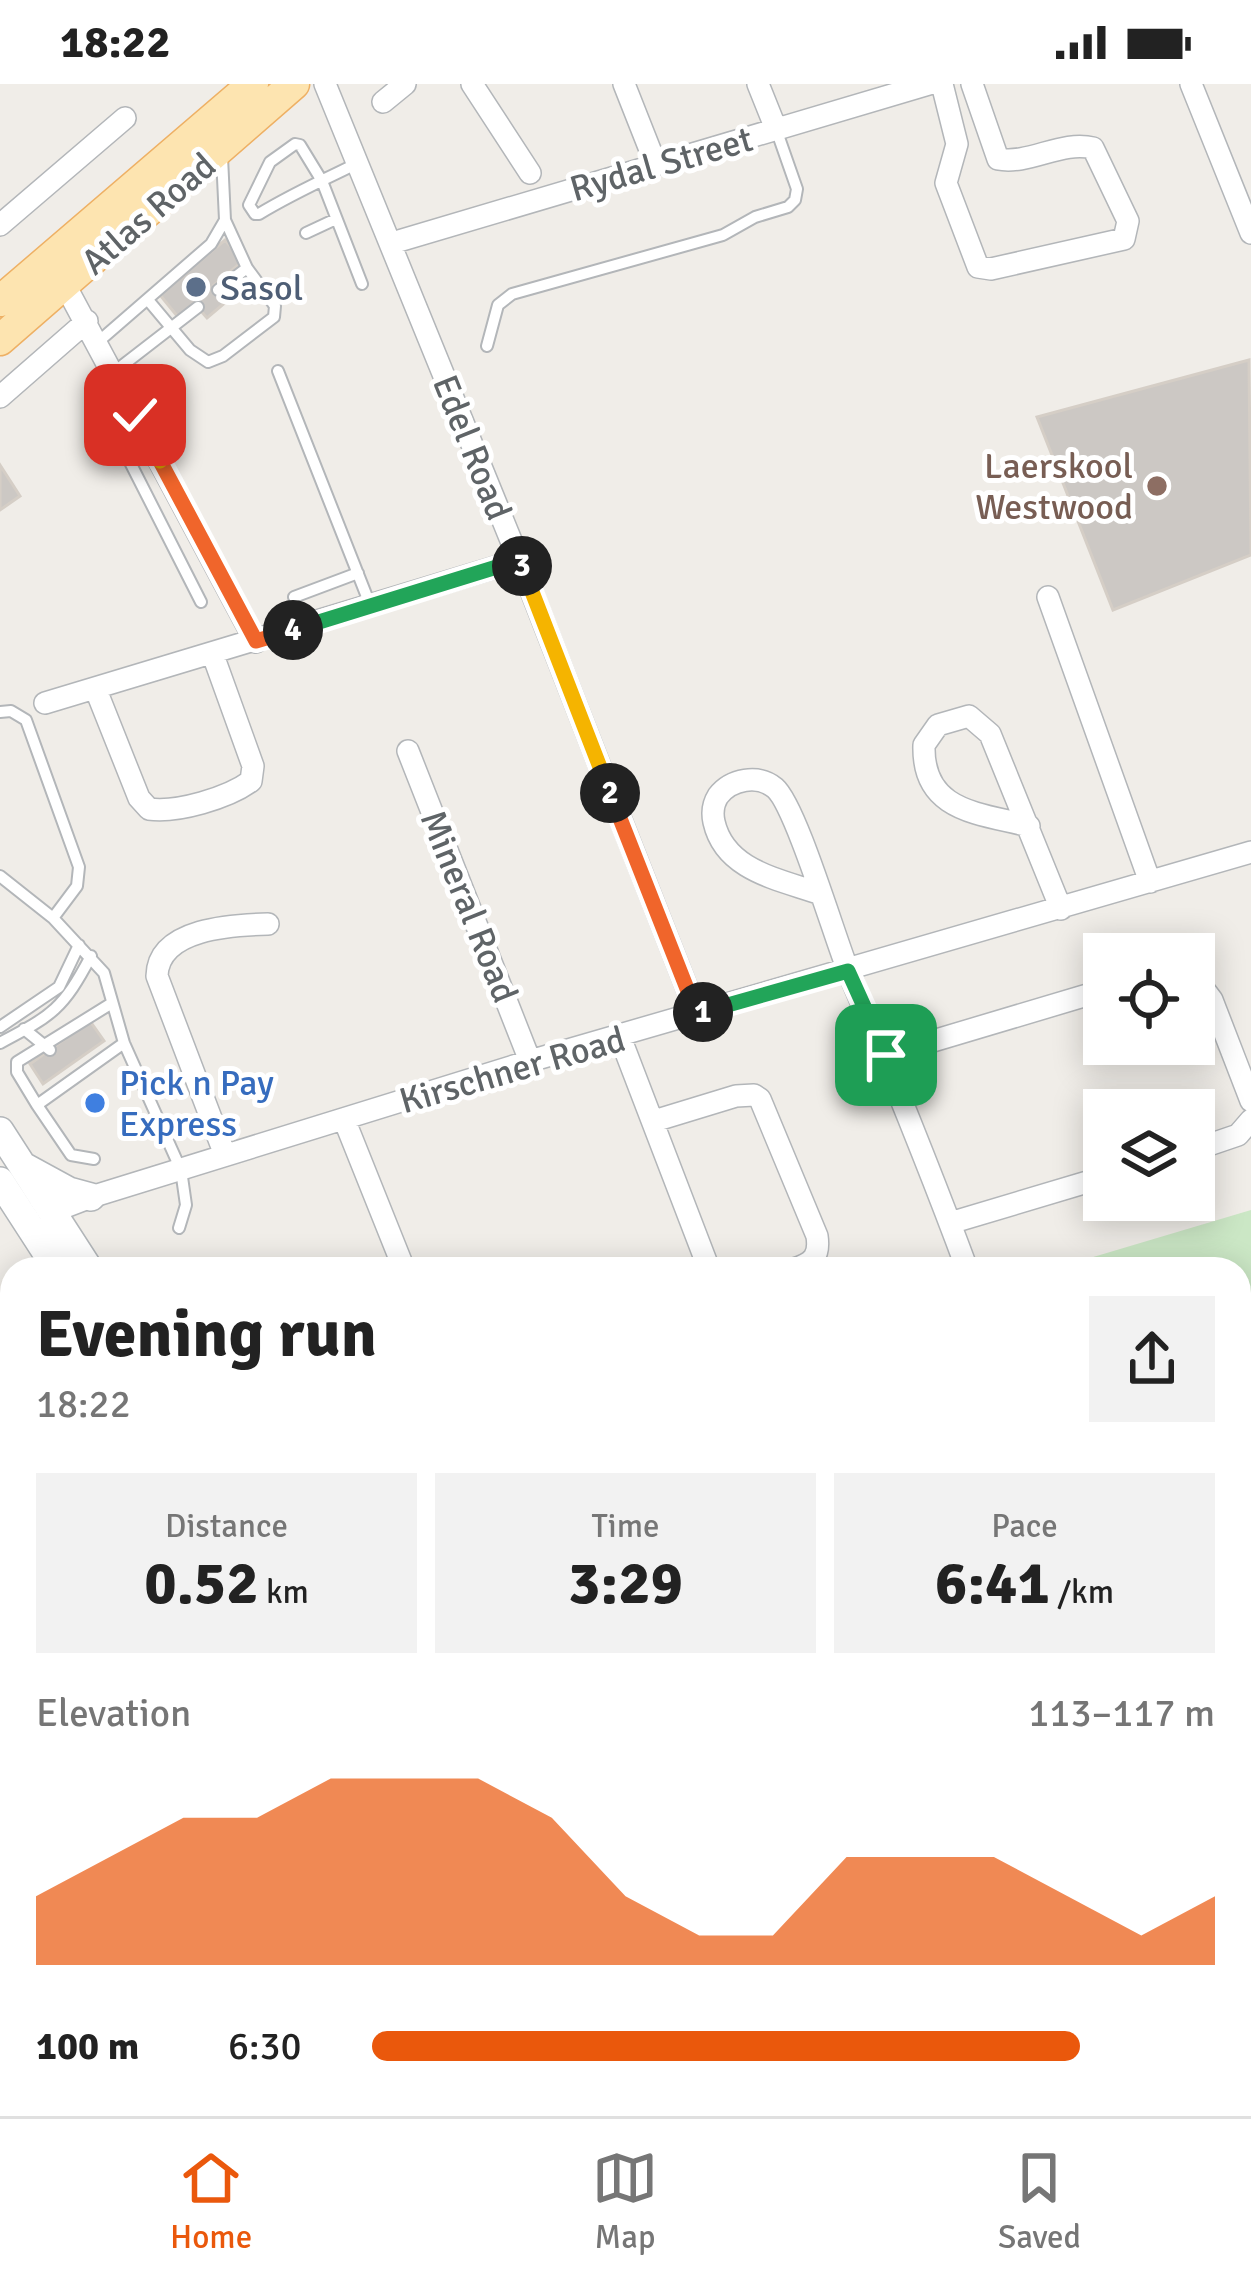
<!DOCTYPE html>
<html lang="en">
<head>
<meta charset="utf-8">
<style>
	:root { --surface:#fff; --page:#f2f2f2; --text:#222; --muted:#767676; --line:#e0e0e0; --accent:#ea580c }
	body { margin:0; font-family:Signika,sans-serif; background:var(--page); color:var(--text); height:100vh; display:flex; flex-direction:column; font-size:45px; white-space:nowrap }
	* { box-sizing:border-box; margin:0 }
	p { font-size:39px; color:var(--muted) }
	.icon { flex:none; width:66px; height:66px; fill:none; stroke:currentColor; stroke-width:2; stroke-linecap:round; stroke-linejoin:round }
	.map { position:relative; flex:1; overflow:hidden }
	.drawer { position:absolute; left:0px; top:1173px; width:1251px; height:861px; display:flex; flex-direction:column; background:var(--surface); border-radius:36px 36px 0 0; box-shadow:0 6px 30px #0003 }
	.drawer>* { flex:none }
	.buttons { position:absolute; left:1083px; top:849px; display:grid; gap:24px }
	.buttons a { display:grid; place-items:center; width:132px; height:132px; border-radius:0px; background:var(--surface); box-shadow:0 6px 30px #0003; font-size:60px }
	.pin { position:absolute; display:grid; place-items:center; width:102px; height:102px; color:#fff; margin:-51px; border-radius:24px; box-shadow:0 6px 18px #0006 }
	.km { position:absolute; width:60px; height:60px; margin:-30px; border-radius:50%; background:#222; color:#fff; font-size:33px; line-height:60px; text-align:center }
	.round { display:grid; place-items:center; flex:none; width:126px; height:126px; border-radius:0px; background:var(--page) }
	.headline { display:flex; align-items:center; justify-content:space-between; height:204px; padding:0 36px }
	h1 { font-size:66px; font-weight:700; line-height:90px }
	.figures { display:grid; grid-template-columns:repeat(3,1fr); gap:18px; height:204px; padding:12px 36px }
	.figures div { display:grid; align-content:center; border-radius:0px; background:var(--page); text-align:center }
	.figures b { font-size:60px; font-weight:700 }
	.figures small { font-size:33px; font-weight:400 }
	.figures p { font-size:33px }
	.chart { height:336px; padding:24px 36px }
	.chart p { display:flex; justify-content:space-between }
	.chart svg { width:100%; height:216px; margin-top:12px; fill:var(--accent); opacity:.7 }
	ul { padding:0 36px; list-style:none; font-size:39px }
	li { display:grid; grid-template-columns:192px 144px 1fr; align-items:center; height:90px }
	li i { height:30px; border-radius:15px; background:var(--accent) }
	.status { display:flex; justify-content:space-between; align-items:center; height:84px; padding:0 60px; background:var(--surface); direction:ltr }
	.status svg { height:33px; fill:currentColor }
	.tabs { display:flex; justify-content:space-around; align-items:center; height:168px; border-top:3px solid var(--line); background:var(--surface); font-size:33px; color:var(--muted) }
	.tabs a { display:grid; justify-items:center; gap:6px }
	.tabs .active { color:var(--accent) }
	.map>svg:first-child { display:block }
	.green { fill:#cbe7c5 }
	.building { fill:#ccc8c4; stroke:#d5cec6; stroke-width:3 }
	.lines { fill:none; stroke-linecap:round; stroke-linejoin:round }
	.lane-casing { stroke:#b3b6b9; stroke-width:14 }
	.street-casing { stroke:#b3b6b9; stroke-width:24 }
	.secondary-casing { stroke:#b2b6b9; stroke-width:30 }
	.primary-casing { stroke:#eeb064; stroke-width:33 }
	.lane { stroke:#fff; stroke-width:10 }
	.street { stroke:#fff; stroke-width:21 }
	.secondary { stroke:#fff; stroke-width:27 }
	.primary { stroke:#fde4b0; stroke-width:30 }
	.split-1-casing { stroke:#fff; stroke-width:24 }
	.split-2-casing { stroke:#fff; stroke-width:24 }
	.split-3-casing { stroke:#fff; stroke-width:24 }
	.split-4-casing { stroke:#fff; stroke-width:24 }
	.split-5-casing { stroke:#fff; stroke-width:24 }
	.split-6-casing { stroke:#fff; stroke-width:24 }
	.split-1 { stroke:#22a559; stroke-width:15 }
	.split-2 { stroke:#f0652b; stroke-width:15 }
	.split-3 { stroke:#f5b400; stroke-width:15 }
	.split-4 { stroke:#22a559; stroke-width:15 }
	.split-5 { stroke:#f0652b; stroke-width:15 }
	.split-6 { stroke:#f5b400; stroke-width:15 }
	.service-dot { fill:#5c6f8a; stroke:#fff; stroke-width:4.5 }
	.education-dot { fill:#8d6e63; stroke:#fff; stroke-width:4.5 }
	.shop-dot { fill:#3f7fe0; stroke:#fff; stroke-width:4.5 }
	.labels { text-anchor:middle; stroke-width:10; stroke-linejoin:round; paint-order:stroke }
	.street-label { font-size:36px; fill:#5f6467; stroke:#fff }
	.service-label { font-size:36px; fill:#4e5e75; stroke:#fff; text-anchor:start }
	.education-label { font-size:36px; fill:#785e54; stroke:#fff; text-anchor:end }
	.shop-label { font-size:36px; fill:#366cbe; stroke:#fff; text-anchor:start }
</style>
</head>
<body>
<div class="status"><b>18:22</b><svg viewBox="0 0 49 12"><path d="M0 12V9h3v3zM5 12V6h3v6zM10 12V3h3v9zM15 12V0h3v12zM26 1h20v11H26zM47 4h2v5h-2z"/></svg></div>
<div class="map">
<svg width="1251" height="2032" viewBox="0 0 1251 2032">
	<rect width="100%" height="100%" fill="#f0ede8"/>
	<!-- green -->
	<path class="green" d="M1251 1126V1314L1239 1317V1185H1053Z"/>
	<!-- building -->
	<path class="building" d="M225 156 243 177 214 201 227 217 207 234 194 219 178 233 160 211Z
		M1249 276 1251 471 1113 526 1037 333Z
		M0 381 20 412 0 426Z
		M90 937 104 957 43 1000 30 980Z
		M1251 1419V1450L1239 1453V1422Z"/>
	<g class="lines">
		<!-- lane casing -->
		<g class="lane-casing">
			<path id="lane" d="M356 80C323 96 290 111 259 130H255L249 121 270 78 295 60 300 61 322 97 362 200
				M306 149 336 135
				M218 206 247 184
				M148 216 190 266 208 278 223 272 274 233 275 222 247 184 225 136 222 73
				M98 258 211 160 225 136
				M487 262 498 221 512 210 723 151 755 133 788 123 795 116 797 105 776 45
				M278 287 371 523
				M114 288 198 223
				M99 317 201 518
				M294 513 358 489
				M0 628 11 627 26 636 79 783 77 802 53 834
				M0 792 53 834 104 889 124 959 181 1086 186 1121 179 1144
				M0 943 59 903 79 861
				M24 945 50 966
				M0 959C53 931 63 925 91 872
				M37 1021 17 988V978L112 919
				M94 1075 71 1071 37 1021 124 959
				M0 1337 12 1329
				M0 1469 12 1460"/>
		</g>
		<!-- street casing -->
		<g class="street-casing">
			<path id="street" d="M325 0 519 476 697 930
				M472 0 530 89
				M624 0 656 81
				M758 0 776 45
				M942 0 957 60 946 99 978 183 991 185 1124 155 1128 137 1093 64C1062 56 1029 81 998 75L972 0
				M1191 0 1251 149
				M383 18 405 0
				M0 141 125 34
				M392 159 929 0
				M65 201 256 558
				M0 313 87 237
				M1048 513 1150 798
				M96 606 139 714 149 725C177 729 228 714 251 697L253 682 213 571
				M45 619 519 476
				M408 667 530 977
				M1029 742C979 729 922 728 924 661L938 641 969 632 990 650 1061 825
				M821 810C779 795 725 787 714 738 712 729 713 720 718 712 731 695 758 690 775 704 796 722 835 855 849 889 890 987 930 1085 967 1185
				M1194 892 1212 916 1251 1017
				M620 953 709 1185
				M886 971 1104 906
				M344 1035 404 1185
				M654 1037 736 1012 754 1011 760 1015 817 1152C820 1172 813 1179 794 1185
				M1194 1066 1238 1051 1251 1036
				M225 1071 157 892C158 844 233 841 268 840
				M52 1128 91 1113 530 977 1251 768
				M950 1139 1104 1093
				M1239 1511 1251 1507
				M713 2022 719 2032
				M1194 2022 1201 2032"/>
		</g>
		<!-- secondary casing -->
		<g class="secondary-casing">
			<path id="secondary" d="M0 1047 89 1185
				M25 1083 69 1107 91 1113
				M0 1097 57 1185
				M615 2022 621 2032
				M637 2022 644 2032"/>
		</g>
		<!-- primary casing -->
		<g class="primary-casing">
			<path id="primary" d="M0 217 253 0
				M0 256 294 0"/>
		</g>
		<!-- lane -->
		<use href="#lane" class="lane"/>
		<!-- street -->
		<use href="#street" class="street"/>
		<!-- secondary -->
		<use href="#secondary" class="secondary"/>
		<!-- primary -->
		<use href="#primary" class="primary"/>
	</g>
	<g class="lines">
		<!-- split-1 casing -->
		<g class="split-1-casing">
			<path id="split-1" d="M703 928 848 887 886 971"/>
		</g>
		<!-- split-2 casing -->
		<g class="split-2-casing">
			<path id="split-2" d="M610 709 697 930 703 928"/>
		</g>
		<!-- split-3 casing -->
		<g class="split-3-casing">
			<path id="split-3" d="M522 482 610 709"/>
		</g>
		<!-- split-4 casing -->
		<g class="split-4-casing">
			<path id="split-4" d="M293 546 519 476 522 482"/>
		</g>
		<!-- split-5 casing -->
		<g class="split-5-casing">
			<path id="split-5" d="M160 377 256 557 293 546"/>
		</g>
		<!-- split-6 casing -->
		<g class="split-6-casing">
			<path id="split-6" d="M135 331 160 377"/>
		</g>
		<!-- split-1 -->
		<use href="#split-1" class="split-1"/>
		<!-- split-2 -->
		<use href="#split-2" class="split-2"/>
		<!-- split-3 -->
		<use href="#split-3" class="split-3"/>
		<!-- split-4 -->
		<use href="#split-4" class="split-4"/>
		<!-- split-5 -->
		<use href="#split-5" class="split-5"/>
		<!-- split-6 -->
		<use href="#split-6" class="split-6"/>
	</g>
	<!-- markers -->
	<circle class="service-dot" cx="196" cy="203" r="12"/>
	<circle class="education-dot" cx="1157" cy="402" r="12"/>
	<circle class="shop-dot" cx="95" cy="1019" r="12"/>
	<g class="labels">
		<!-- street labels -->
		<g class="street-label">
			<text transform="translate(661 79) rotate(-16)" y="13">Rydal Street</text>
			<text transform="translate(148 129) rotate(-41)" y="13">Atlas Road</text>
			<text transform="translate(473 363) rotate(68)" y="13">Edel Road</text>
			<text transform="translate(470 822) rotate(68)" y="13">Mineral Road</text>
			<text transform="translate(512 985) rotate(-16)" y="13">Kirschner Road</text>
		</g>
		<!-- service labels -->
		<g class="service-label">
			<text x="220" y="216">Sasol</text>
		</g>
		<!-- education labels -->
		<g class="education-label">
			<text x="1133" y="394">Laerskool<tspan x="1133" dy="41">Westwood</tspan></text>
		</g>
		<!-- shop labels -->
		<g class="shop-label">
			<text x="119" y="1011">Pick n Pay<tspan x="119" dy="41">Express</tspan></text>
		</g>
	</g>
</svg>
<div class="buttons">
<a><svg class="icon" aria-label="locate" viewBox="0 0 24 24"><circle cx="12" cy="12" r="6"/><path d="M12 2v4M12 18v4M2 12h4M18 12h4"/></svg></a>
<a><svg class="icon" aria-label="layers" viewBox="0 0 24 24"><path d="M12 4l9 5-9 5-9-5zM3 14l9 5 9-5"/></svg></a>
</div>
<div class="pin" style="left:886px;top:971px;background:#1e9e55"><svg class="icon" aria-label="arrive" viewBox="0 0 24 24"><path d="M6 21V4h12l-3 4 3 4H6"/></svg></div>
<div class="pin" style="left:135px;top:331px;background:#d93025"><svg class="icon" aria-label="check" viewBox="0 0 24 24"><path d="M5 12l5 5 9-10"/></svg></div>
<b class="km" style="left:703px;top:928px">1</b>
<b class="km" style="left:610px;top:709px">2</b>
<b class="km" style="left:522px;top:482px">3</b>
<b class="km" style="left:293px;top:546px">4</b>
<section class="drawer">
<div class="headline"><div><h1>Evening run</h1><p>18:22</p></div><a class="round"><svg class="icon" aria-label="share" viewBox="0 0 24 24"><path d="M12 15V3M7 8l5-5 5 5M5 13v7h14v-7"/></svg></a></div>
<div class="figures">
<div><p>Distance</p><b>0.52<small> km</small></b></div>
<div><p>Time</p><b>3:29</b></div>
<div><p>Pace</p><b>6:41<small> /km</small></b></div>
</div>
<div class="chart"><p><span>Elevation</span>113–117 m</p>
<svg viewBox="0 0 160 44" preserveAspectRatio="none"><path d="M0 44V30L10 22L20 14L30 14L40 6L50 6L60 6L70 14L80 30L90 38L100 38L110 22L120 22L130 22L140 30L150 38L160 30V44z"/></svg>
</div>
<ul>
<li><b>100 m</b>6:30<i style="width:84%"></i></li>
</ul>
</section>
</div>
<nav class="tabs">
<a class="active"><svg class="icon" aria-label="home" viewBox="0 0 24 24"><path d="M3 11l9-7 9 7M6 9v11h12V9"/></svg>Home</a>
<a><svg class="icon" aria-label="map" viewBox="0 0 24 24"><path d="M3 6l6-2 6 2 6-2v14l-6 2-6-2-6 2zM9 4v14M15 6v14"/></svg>Map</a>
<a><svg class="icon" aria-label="saved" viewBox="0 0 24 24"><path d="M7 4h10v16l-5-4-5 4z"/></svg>Saved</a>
</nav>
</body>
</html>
